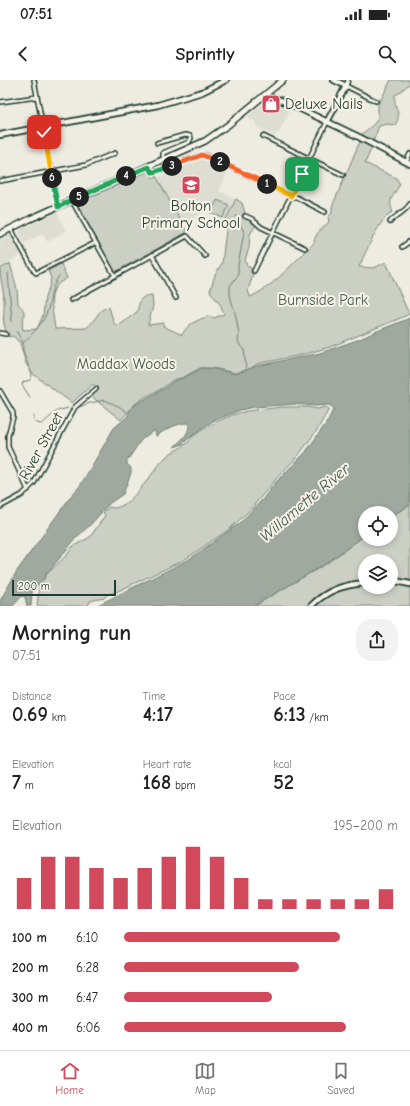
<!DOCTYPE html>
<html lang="en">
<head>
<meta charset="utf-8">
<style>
	:root { --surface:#fff; --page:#f2f2f2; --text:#222; --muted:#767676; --line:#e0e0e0; --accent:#d1495b }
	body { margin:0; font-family:"Comic Neue",sans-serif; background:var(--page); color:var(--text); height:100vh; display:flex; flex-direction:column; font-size:15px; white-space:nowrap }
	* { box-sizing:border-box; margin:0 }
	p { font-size:13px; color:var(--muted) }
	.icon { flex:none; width:22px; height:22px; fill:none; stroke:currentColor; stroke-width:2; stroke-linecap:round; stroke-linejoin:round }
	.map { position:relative; height:526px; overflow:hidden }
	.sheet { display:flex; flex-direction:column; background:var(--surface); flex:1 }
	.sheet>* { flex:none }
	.controls { position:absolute; left:358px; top:426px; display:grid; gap:8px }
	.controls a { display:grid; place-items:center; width:40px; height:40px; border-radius:50%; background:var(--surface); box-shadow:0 2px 6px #0003; font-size:20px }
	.scale { position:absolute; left:12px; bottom:10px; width:104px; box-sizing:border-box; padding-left:4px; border:2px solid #1f3d34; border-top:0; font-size:11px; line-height:14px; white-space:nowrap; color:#1f3d34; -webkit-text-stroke:3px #f7f3e8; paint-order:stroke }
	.pin { position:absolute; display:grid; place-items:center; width:34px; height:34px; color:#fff; margin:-17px; border-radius:8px; box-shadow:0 2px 6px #0006 }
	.km { position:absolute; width:20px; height:20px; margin:-10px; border-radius:50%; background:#222; color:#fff; font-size:11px; line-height:20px; text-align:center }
	.round { display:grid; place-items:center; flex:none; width:42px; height:42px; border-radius:16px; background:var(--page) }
	.head { display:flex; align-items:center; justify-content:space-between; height:68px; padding:0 12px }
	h1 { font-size:22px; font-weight:800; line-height:30px }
	.metrics { display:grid; grid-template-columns:repeat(3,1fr); gap:6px; height:68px; padding:4px 12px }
	.metrics div { display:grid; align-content:center }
	.metrics b { font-size:20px; font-weight:800 }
	.metrics small { font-size:11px; font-weight:400 }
	.metrics p { font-size:11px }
	.chart { height:112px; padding:8px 12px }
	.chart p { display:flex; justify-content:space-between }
	.chart svg { width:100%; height:72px; margin-top:4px; stroke:var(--accent); stroke-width:6 }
	ul { padding:0 12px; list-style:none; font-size:13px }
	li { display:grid; grid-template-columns:64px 48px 1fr; align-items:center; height:30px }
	li i { height:10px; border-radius:5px; background:var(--accent) }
	.status { display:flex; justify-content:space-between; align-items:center; height:28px; padding:0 20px; background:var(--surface); direction:ltr }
	.status svg { height:11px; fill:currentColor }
	header { display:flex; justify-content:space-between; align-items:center; height:52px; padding:0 12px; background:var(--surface); font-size:18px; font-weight:800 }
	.tab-bar { display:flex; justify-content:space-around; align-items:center; height:56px; border-top:1px solid var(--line); background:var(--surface); font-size:11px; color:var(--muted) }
	.tab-bar a { display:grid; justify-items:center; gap:2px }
	.tab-bar .selected { color:var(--accent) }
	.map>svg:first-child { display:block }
	.built { fill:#ddddd2 }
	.green { fill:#cccfc4; stroke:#76867c; fill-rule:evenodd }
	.water { fill:#9fa99f; stroke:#6c7e74 }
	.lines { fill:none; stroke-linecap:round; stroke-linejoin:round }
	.stream { stroke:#6c7e74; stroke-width:1 }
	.street-casing { stroke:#1f3d34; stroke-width:6 }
	.secondary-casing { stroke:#1f3d34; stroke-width:8 }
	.primary-casing { stroke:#1f3d34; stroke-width:8 }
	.street { stroke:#f7f3e8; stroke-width:3 }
	.secondary { stroke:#f7f3e8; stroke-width:4.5 }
	.primary { stroke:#f7f3e8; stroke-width:5 }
	.split-1-casing { stroke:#fff; stroke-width:8 }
	.split-2-casing { stroke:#fff; stroke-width:8 }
	.split-3-casing { stroke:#fff; stroke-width:8 }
	.split-4-casing { stroke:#fff; stroke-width:8 }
	.split-5-casing { stroke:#fff; stroke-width:8 }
	.split-6-casing { stroke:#fff; stroke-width:8 }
	.split-7-casing { stroke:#fff; stroke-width:8 }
	.split-1 { stroke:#f5b400; stroke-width:5 }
	.split-2 { stroke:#f0652b; stroke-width:5 }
	.split-3 { stroke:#f0652b; stroke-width:5 }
	.split-4 { stroke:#22a559; stroke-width:5 }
	.split-5 { stroke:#22a559; stroke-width:5 }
	.split-6 { stroke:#22a559; stroke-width:5 }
	.split-7 { stroke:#f5b400; stroke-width:5 }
	.labels { text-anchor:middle; stroke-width:4; stroke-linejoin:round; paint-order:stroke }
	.poi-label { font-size:15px; fill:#1f3d34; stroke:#f7f3e8; text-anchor:start }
	.park-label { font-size:15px; fill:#425a51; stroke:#f7f3e8 }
	.street-label { font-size:15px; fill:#1f3d34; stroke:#f7f3e8 }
	.water-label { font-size:16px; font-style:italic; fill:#3f584f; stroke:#f7f3e8 }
</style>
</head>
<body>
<div class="status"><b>07:51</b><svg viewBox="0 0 49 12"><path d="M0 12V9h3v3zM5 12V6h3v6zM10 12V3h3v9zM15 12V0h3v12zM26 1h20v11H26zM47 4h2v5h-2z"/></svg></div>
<header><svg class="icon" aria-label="back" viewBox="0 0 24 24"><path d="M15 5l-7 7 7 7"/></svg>Sprintly<svg class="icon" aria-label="search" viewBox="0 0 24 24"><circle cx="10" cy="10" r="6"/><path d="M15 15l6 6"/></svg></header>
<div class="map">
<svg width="410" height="526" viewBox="0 0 410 526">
	<rect width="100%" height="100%" fill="#eeece1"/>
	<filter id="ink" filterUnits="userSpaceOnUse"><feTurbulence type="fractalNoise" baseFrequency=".025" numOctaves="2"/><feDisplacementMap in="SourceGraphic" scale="8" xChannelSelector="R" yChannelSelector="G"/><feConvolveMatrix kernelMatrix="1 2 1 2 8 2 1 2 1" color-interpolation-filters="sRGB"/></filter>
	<g filter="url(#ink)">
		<!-- built -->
		<path class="built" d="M269 19 290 29 279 52 275 56 257 47 254 40H250L248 37 250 34Z
			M201 78H205L229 89 219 111 236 119 225 141 205 131 183 144 157 98Z
			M56 130 66 151 48 162 42 154 24 164 19 153 20 149 46 138Z
			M9 155 12 157 22 174 0 187V160Z"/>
		<!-- green -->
		<path class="green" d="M391 0H410V3L399 13 395 15C393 28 403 33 395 45L387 44 379 46 373 62 361 55 375 43 378 37V25Z
			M360 61 372 67 365 83 396 98 400 104C394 116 387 119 393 132 381 135 365 174 359 187L374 188 386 182 409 234 403 237 330 267 301 275 257 284 250 289 235 293 213 288H200L184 297 173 300 161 309 145 317 135 324 121 340 91 316 98 309 93 304 72 323 33 294 26 284 20 263 13 256 9 257C0 240 5 238 4 221 4 210 0 200 0 189L10 183 17 209 18 224C30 233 20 239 23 250L37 249 43 235 45 217 50 205 51 198 48 191 61 184 67 198C64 201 59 202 57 205 47 216 54 236 55 249L86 248C89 246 92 243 94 240 98 234 101 228 109 227L114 243 116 245 121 244 137 232 140 220 145 216 152 215 153 226 148 245 164 243 163 246 182 255C188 243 196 241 209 236L214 238 224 234 221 226 210 211 215 195 222 183 226 150 225 141 236 119 242 123 245 133 244 137 256 145 250 154 249 168 245 180 247 186 251 188V193L253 195 248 210 250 217C271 208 287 189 303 174L305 170 308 169 314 163C314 154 323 148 329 142L328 137 332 133V127Z
			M149 91 153 98 156 96 187 152 115 192 77 123Z
			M217 120 229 125 223 138 211 133Z
			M281 327H308L318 329 325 327 329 329 317 350 298 376 276 399 249 431 231 448 184 480 116 512 108 514 104 518 94 520 90 521 88 526H37L39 509 46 495 68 474 72 467 90 457 104 437 105 435 103 433 109 427C128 435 153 389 166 377 172 371 180 369 186 364 189 362 190 359 192 357 208 346 228 334 248 331 259 329 270 329 281 327Z
			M410 425V526H254L327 483 365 455V459H391V436ZM365 481H391V507H365Z"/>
		<!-- water -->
		<path class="water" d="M410 238V425L391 436V433H365V455L327 483 254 526H96L188 480 240 443 262 420 277 401 305 373 327 342 334 328 329 325 316 326 296 324 254 327 240 330 213 341 189 358 183 364 174 367C180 361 192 352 188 343 177 343 165 350 156 356L155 351H153L141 360 127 381V384L131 388V393L123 414 110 423 91 444 76 458 32 512 31 526H27L25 517 22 516 13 526H0L1 519 17 491 71 416 80 406 114 348 127 337 130 331 136 324 165 308 172 302 185 297 202 288 214 289 235 294 257 286 320 273 360 259 375 252Z"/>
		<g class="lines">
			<!-- stream -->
			<path class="stream" d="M236 136 244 152 238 186V195L230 206V215L236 237 239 254 238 261 241 267 244 269 246 290
				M8 193 12 242
				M17 252 23 263V271L32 295 30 300 23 302 22 305 30 317
				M23 263C33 253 44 243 48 229 52 216 50 209 59 196
				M79 327 90 323 105 320 120 327 128 333
				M34 336V340L37 343 42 344 57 331 68 328"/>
			<!-- street casing -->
			<g class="street-casing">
				<path id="street" d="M34 0 58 127
					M348 0 346 6 376 21
					M0 22 37 17
					M263 56 343 95
					M157 63 185 55 190 56 191 58 189 62 163 73V76L164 79
					M406 82 410 74
					M148 87 152 92H155L198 76 205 75 291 116 296 117 325 132
					M0 101 86 85 115 73
					M72 121 115 196
					M245 136 252 139 261 147 305 168
					M390 142C396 135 405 132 410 124
					M11 149 34 191 36 193 95 163
					M402 167 410 161
					M152 175 176 218
					M254 191 327 42
					M71 220 187 156 205 176
					M0 253 6 254
					M0 311 13 333V337L8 355V367L28 410
					M0 427 22 415 34 403 75 327 96 309"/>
			</g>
			<!-- secondary casing -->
			<g class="secondary-casing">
				<path id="secondary" d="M264 16C273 18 279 19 288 23L359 57 410 84
					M327 42 346 6 334 0
					M0 55 158 25 202 12 226 0
					M391 500 410 504
					M311 526C327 510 343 505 365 503"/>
			</g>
			<!-- primary casing -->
			<g class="primary-casing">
				<path id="primary" d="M0 154 30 139 205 61 228 45 283 0"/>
			</g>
			<!-- street -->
			<use href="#street" class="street"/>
			<!-- secondary -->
			<use href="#secondary" class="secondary"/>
			<!-- primary -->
			<use href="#primary" class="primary"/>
		</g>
	</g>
	<g class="lines" filter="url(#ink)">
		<!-- split-1 casing -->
		<g class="split-1-casing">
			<path id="split-1" d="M267 104 291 116 302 94"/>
		</g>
		<!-- split-2 casing -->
		<g class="split-2-casing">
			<path id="split-2" d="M220 82 267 104"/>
		</g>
		<!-- split-3 casing -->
		<g class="split-3-casing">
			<path id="split-3" d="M172 86 202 75 220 82"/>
		</g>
		<!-- split-4 casing -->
		<g class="split-4-casing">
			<path id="split-4" d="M126 96 148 87 152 92H154L172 86"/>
		</g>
		<!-- split-5 casing -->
		<g class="split-5-casing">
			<path id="split-5" d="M79 117 126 96"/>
		</g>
		<!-- split-6 casing -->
		<g class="split-6-casing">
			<path id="split-6" d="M52 98 58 127 79 117"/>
		</g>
		<!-- split-7 casing -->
		<g class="split-7-casing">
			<path id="split-7" d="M44 52 52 98"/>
		</g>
		<!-- split-1 -->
		<use href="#split-1" class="split-1"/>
		<!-- split-2 -->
		<use href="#split-2" class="split-2"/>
		<!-- split-3 -->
		<use href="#split-3" class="split-3"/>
		<!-- split-4 -->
		<use href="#split-4" class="split-4"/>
		<!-- split-5 -->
		<use href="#split-5" class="split-5"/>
		<!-- split-6 -->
		<use href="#split-6" class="split-6"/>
		<!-- split-7 -->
		<use href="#split-7" class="split-7"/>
	</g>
	<!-- icons -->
	<defs>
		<g id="shop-square" transform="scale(1)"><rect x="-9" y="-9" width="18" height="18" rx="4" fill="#d1495b" stroke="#f7f3e8"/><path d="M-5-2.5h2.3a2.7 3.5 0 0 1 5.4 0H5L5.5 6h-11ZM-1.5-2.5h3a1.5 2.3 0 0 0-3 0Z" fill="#fff"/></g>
		<g id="school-square" transform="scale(1)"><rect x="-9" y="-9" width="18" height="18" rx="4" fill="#d1495b" stroke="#f7f3e8"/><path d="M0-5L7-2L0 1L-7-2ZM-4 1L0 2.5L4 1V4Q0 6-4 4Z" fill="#fff"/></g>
	</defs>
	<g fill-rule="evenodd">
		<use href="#shop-square" x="271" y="24"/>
		<use href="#school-square" x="191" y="105"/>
	</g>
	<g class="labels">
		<!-- poi labels -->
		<g class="poi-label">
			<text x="285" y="29">Deluxe Nails</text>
			<text x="191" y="131" text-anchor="middle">Bolton<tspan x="191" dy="17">Primary School</tspan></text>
		</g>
		<!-- park labels -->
		<g class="park-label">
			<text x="323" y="225">Burnside Park</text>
			<text x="126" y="289">Maddax Woods</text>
		</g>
		<!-- street labels -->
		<g class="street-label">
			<text transform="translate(41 366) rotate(-61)" y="5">River Street</text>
		</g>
		<!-- water labels -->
		<g class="water-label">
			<text transform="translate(304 422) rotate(-40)" y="6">Willamette River</text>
		</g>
	</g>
</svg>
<div class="controls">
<a><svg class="icon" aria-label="locate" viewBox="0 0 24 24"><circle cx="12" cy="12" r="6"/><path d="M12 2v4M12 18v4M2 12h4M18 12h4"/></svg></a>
<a><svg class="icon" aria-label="layers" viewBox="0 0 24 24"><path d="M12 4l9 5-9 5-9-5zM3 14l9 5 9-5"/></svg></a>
</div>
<div class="scale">200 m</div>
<div class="pin" style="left:302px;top:94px;background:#1e9e55"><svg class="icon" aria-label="arrive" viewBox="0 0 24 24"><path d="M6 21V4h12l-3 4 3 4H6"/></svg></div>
<div class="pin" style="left:44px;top:52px;background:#d93025"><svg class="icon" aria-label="check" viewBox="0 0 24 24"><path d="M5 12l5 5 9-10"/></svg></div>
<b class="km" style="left:267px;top:104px">1</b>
<b class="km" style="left:220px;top:82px">2</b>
<b class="km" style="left:172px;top:86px">3</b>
<b class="km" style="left:126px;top:96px">4</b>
<b class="km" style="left:79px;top:117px">5</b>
<b class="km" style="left:52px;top:98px">6</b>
</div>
<section class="sheet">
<div class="head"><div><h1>Morning run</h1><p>07:51</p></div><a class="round"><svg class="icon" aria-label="share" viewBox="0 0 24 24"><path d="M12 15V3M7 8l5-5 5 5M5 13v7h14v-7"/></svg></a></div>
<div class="metrics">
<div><p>Distance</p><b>0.69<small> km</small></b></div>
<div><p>Time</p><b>4:17</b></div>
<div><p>Pace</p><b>6:13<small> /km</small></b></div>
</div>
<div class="metrics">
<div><p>Elevation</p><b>7<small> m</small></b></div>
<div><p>Heart rate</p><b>168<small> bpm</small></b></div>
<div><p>kcal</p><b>52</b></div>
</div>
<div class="chart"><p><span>Elevation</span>195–200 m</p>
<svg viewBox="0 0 160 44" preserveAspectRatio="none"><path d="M5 44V25M15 44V12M25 44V12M35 44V19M45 44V25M55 44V19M65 44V12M75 44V6M85 44V12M95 44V25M105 44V38M115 44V38M125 44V38M135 44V38M145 44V38M155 44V32"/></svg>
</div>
<ul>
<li><b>100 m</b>6:10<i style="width:79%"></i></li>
<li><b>200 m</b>6:28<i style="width:64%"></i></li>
<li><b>300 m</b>6:47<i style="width:54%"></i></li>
<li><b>400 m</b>6:06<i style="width:81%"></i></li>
</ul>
</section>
<nav class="tab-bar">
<a class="selected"><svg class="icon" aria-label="home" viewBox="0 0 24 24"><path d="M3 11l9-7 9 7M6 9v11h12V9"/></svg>Home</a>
<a><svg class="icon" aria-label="map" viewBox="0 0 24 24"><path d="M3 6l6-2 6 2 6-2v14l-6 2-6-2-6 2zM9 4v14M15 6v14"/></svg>Map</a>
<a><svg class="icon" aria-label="saved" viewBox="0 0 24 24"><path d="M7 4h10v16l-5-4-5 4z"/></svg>Saved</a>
</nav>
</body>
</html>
